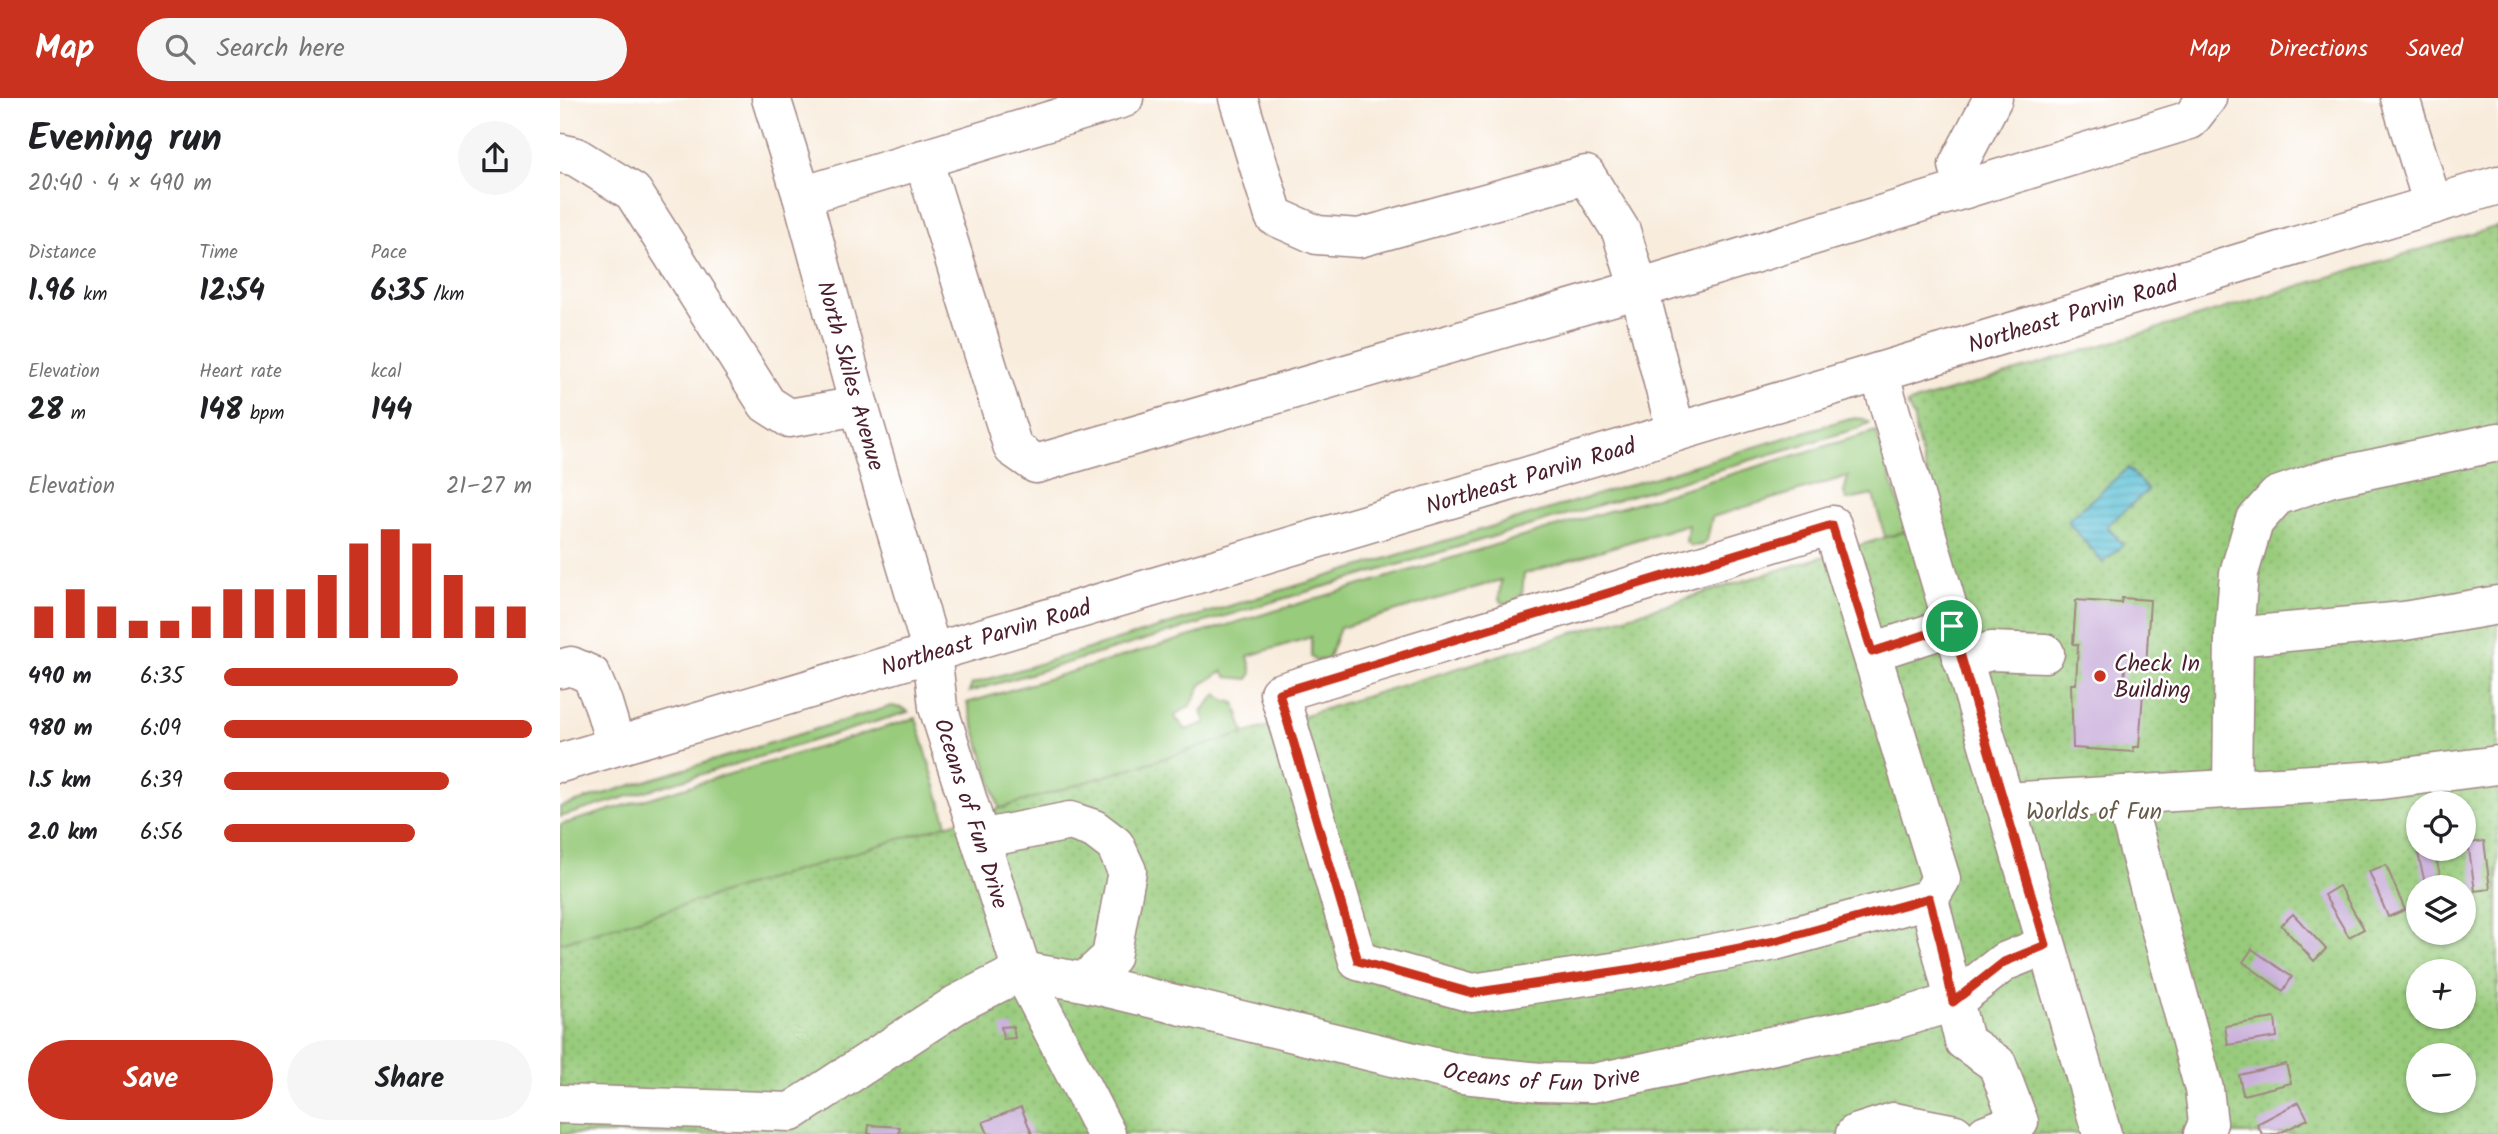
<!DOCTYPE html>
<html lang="en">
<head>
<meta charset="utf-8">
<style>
	:root { --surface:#fff; --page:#f6f6f6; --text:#202124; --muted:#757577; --accent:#c8321e }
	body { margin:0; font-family:Kalam,sans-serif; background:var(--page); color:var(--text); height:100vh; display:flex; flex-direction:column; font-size:26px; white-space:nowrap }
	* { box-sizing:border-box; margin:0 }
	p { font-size:23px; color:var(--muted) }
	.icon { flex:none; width:38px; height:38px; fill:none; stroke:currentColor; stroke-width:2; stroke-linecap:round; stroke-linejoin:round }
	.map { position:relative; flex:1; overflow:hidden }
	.panel { display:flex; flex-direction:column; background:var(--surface); width:560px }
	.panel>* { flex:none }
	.buttons { position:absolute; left:1846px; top:693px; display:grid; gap:14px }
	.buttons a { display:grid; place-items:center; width:70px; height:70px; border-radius:50%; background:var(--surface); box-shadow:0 2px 5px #0004; font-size:35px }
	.pin { position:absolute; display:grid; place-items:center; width:60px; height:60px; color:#fff; margin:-30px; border:4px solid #fff; border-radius:50%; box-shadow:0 2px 7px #0007 }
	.round { display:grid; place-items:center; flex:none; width:74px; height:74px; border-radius:37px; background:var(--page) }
	.summary { display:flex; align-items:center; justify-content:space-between; height:119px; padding:0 28px }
	h1 { font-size:38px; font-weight:700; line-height:52px }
	.figures { display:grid; grid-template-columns:repeat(3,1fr); gap:10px; height:119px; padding:7px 28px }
	.figures div { display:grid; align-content:center }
	.figures b { font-size:30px; font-weight:700 }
	.figures small { font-size:19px; font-weight:400 }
	.figures p { font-size:19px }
	.chart { height:196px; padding:14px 28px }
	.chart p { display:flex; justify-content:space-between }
	.chart svg { width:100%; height:126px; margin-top:7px; stroke:var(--accent); stroke-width:6 }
	.action { display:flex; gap:14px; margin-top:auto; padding:14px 28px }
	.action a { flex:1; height:80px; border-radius:42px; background:var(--accent); color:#fff; font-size:28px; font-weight:700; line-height:80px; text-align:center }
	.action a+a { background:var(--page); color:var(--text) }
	ul { padding:0 28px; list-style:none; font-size:23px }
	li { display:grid; grid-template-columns:112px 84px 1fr; align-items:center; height:52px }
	li i { height:18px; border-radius:9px; background:var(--accent) }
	header { display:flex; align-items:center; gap:42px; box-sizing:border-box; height:98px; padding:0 35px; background:var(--accent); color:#fff }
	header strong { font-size:33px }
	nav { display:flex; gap:38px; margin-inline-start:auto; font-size:24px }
	.search { width:490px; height:63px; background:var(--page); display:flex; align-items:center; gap:18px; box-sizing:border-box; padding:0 24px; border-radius:38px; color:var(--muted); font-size:26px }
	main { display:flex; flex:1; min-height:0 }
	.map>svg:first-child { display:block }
	.green { fill:#98cb7b; stroke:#717553; stroke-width:2 }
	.park { fill:url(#park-dots); stroke:#717553; stroke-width:2; fill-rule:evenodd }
	.water { fill:url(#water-rules); stroke:#527080; stroke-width:2 }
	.building { fill:#cab0db }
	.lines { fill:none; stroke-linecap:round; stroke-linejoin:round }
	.minor-casing { stroke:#a18684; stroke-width:41 }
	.minor { stroke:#fff; stroke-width:38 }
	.route-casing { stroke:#fff; stroke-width:14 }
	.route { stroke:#c8321e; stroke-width:9 }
	.poi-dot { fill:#c8321e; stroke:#fff; stroke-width:2.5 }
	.labels { text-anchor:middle; stroke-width:5; stroke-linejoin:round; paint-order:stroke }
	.street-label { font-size:23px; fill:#4a1f2b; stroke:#fff }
	.poi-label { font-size:23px; fill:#4a1f2b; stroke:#fff; text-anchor:start }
	.park-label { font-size:23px; fill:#655b47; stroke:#fff }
</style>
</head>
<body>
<header>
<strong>Map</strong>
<div class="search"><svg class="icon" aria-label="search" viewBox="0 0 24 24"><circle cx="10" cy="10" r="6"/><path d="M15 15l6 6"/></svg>Search here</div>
<nav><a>Map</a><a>Directions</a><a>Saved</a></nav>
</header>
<main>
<section class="panel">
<div class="summary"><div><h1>Evening run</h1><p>20:40 · 4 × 490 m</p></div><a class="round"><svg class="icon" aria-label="share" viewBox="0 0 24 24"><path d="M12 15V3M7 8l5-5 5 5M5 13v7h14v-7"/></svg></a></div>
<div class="figures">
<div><p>Distance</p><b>1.96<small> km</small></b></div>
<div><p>Time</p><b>12:54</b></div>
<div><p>Pace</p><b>6:35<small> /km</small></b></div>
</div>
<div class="figures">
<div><p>Elevation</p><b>28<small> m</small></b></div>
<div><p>Heart rate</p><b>148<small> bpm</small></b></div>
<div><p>kcal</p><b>144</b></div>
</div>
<div class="chart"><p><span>Elevation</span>21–27 m</p>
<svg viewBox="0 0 160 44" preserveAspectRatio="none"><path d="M5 44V33M15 44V27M25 44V33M35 44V38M45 44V38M55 44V33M65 44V27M75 44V27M85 44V27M95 44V22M105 44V11M115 44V6M125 44V11M135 44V22M145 44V33M155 44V33"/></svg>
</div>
<ul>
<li><b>490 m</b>6:35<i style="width:76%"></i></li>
<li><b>980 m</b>6:09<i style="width:100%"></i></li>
<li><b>1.5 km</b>6:39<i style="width:73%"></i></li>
<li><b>2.0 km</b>6:56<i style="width:62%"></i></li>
</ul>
<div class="action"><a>Save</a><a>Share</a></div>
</section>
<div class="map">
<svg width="1938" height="1036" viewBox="0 0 1938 1036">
	<defs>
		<pattern id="park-dots" width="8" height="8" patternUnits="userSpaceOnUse" patternTransform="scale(1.75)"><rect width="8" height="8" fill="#98cb7b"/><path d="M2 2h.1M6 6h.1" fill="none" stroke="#84ae6a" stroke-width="1.8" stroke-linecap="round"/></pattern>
		<pattern id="water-rules" width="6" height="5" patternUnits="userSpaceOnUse" patternTransform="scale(1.75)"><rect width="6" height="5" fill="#59c0d6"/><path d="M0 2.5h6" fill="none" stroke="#4c9bae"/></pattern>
	</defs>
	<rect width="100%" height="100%" fill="#fff"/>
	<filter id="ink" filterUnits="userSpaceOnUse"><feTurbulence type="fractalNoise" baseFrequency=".0143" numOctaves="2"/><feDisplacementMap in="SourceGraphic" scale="14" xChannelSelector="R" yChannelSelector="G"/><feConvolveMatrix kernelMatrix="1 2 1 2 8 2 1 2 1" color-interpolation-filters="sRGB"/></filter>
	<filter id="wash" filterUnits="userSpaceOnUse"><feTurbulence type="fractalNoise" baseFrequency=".00686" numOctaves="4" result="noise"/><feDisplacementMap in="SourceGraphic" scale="28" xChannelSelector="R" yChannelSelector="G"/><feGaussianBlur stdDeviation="1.57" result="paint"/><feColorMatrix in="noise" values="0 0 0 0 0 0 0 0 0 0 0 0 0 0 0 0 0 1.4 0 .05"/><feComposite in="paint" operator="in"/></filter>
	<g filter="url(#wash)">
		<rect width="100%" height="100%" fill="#f8ecdc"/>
		<!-- green -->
		<path class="green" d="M1290 320 1304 321 1309 325 1299 330 409 594 412 586Z
			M1316 333 1364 487 1343 501 1313 397 1287 402 1284 395 1288 378 1152 419 1147 442 1141 447 1132 448 1126 444 1128 426 964 476 962 496 951 506 943 505 939 501 941 482 780 530 768 561 756 563 751 559V539L688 558 692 575 688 581 667 579 663 573 641 587 631 607 614 618 626 632 646 625 642 613 657 596 664 602 675 605 755 869 445 716 439 709 407 605Z
			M332 608 345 611 348 614 0 719V709Z
			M356 620 400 771 0 980V727Z"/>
		<!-- park -->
		<path class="park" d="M1938 128V1036H0V845L1379 423 1356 336 1354 322 1347 306ZM1858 705H1904V751H1858ZM1858 789H1904V835H1858ZM1858 873H1904V919H1858ZM1858 957H1904V1003H1858Z"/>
		<!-- water -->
		<path class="water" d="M1568 370 1588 392 1547 428 1563 447 1543 465 1507 423Z"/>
		<g id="blocks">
			<!-- building -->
			<path class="building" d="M1562 500 1590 502 1586 570 1565 569 1564 588 1573 589V594L1583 595 1579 649H1573L1574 654 1513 650 1511 586H1516L1518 547 1513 546 1516 502 1561 505Z
				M1924 743 1930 791 1915 793 1908 745Z
				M1874 752 1883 789H1866L1858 756Z
				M1826 767 1845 812 1828 819 1809 773Z
				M1779 788 1804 831 1789 839 1764 797Z
				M1733 816 1766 851 1754 863 1721 827Z
				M1692 851 1732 879 1723 893 1683 864Z
				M1715 920 1717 939 1668 947 1665 928Z
				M453 928 455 940 443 941 441 929Z
				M1726 966 1731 985 1683 997 1679 977Z
				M1739 1004 1748 1021 1718 1036H1702L1697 1026Z
				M461 1009 472 1036H428L423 1024Z
				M309 1027 340 1029 339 1036H308Z"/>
		</g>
	</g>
	<g filter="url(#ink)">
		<use href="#blocks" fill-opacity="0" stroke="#a18684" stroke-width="2"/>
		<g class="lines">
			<!-- minor casing -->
			<g class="minor-casing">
				<g id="minor">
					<path id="s1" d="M211 0 242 98 299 308 372 554 378 609 462 873 546 1036"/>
					<path d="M678 0 714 118 757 137 799 140 1026 77 1061 133 1079 191 1116 334"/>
					<path d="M1840 0 1873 107"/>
					<path d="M0 55 16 59 73 94 207 306 229 320 299 308"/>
					<path d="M363 61 453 350 476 366 1079 191 1630 22 1647 0"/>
					<path d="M1405 91 1398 67 1433 0"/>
					<path d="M242 98 564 0"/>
					<path d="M1319 274 1542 1036"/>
					<path d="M1272 427 1381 781 1369 801 1215 843 1073 871 912 895 798 863 719 595Z"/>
					<path d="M1674 539 1844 523 1938 507"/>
					<path d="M1312 554 1393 528"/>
					<path d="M1402 561 1431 553 1485 555"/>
					<path d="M0 571 11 568 31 577 43 605 56 648"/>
					<path id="s2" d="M0 665 1319 274 1938 87"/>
					<path d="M1672 690 1674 539 1679 475 1694 424 1717 398 1769 380 1938 344"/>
					<path d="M1564 697 1644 991 1648 1025 1643 1036"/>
					<path d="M1444 704 1821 682 1938 667"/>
					<path d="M420 741 510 723 534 731 555 747 567 773 551 859 524 884"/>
					<path d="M1369 801 1404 943 1437 966 1459 1024 1426 1036"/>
					<path id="s3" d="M462 873 524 884 903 976 980 984 1033 985 1334 922 1393 904 1444 864 1486 847"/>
					<path d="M0 1006 231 1014 397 906 462 873"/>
					<path d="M1295 1036 1333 1024 1395 1036"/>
				</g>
			</g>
			<!-- minor -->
			<use href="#minor" class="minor"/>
		</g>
	</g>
	<g class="lines" filter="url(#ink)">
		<!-- route casing -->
		<g class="route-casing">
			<path id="route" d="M1272 427 1312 554 1392 528 1486 847 1444 864 1393 904 1381 845 1369 800 1215 843 1073 871 912 895 798 863 719 595Z"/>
		</g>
		<!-- route -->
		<use href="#route" class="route"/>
	</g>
	<!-- markers -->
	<circle class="poi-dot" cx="1540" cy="578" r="7"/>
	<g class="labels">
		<!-- street labels -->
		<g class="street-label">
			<text dy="8" stroke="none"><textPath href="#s2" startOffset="1578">Northeast Parvin Road</textPath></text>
			<text dy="8" stroke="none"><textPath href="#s1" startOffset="289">North Skiles Avenue</textPath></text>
			<text dy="8" stroke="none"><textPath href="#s2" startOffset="1012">Northeast Parvin Road</textPath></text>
			<text dy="8" stroke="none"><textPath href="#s2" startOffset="444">Northeast Parvin Road</textPath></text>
			<text dy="8" stroke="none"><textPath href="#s1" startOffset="744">Oceans of Fun Drive</textPath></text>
			<text dy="8" stroke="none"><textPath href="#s3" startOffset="532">Oceans of Fun Drive</textPath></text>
		</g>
		<!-- poi labels -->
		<g class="poi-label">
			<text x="1554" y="573">Check In<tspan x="1554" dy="26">Building</tspan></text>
		</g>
		<!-- park labels -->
		<g class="park-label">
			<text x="1534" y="721">Worlds of Fun</text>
		</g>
	</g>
</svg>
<div class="buttons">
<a><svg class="icon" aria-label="locate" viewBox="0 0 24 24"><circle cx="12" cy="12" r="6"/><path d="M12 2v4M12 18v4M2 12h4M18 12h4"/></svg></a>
<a><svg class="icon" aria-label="layers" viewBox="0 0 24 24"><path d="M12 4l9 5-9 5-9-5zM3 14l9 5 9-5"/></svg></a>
<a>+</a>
<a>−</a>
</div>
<div class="pin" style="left:1392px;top:528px;background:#1e9e55"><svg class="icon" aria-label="arrive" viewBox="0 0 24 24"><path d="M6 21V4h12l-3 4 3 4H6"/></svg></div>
</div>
</main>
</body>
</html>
